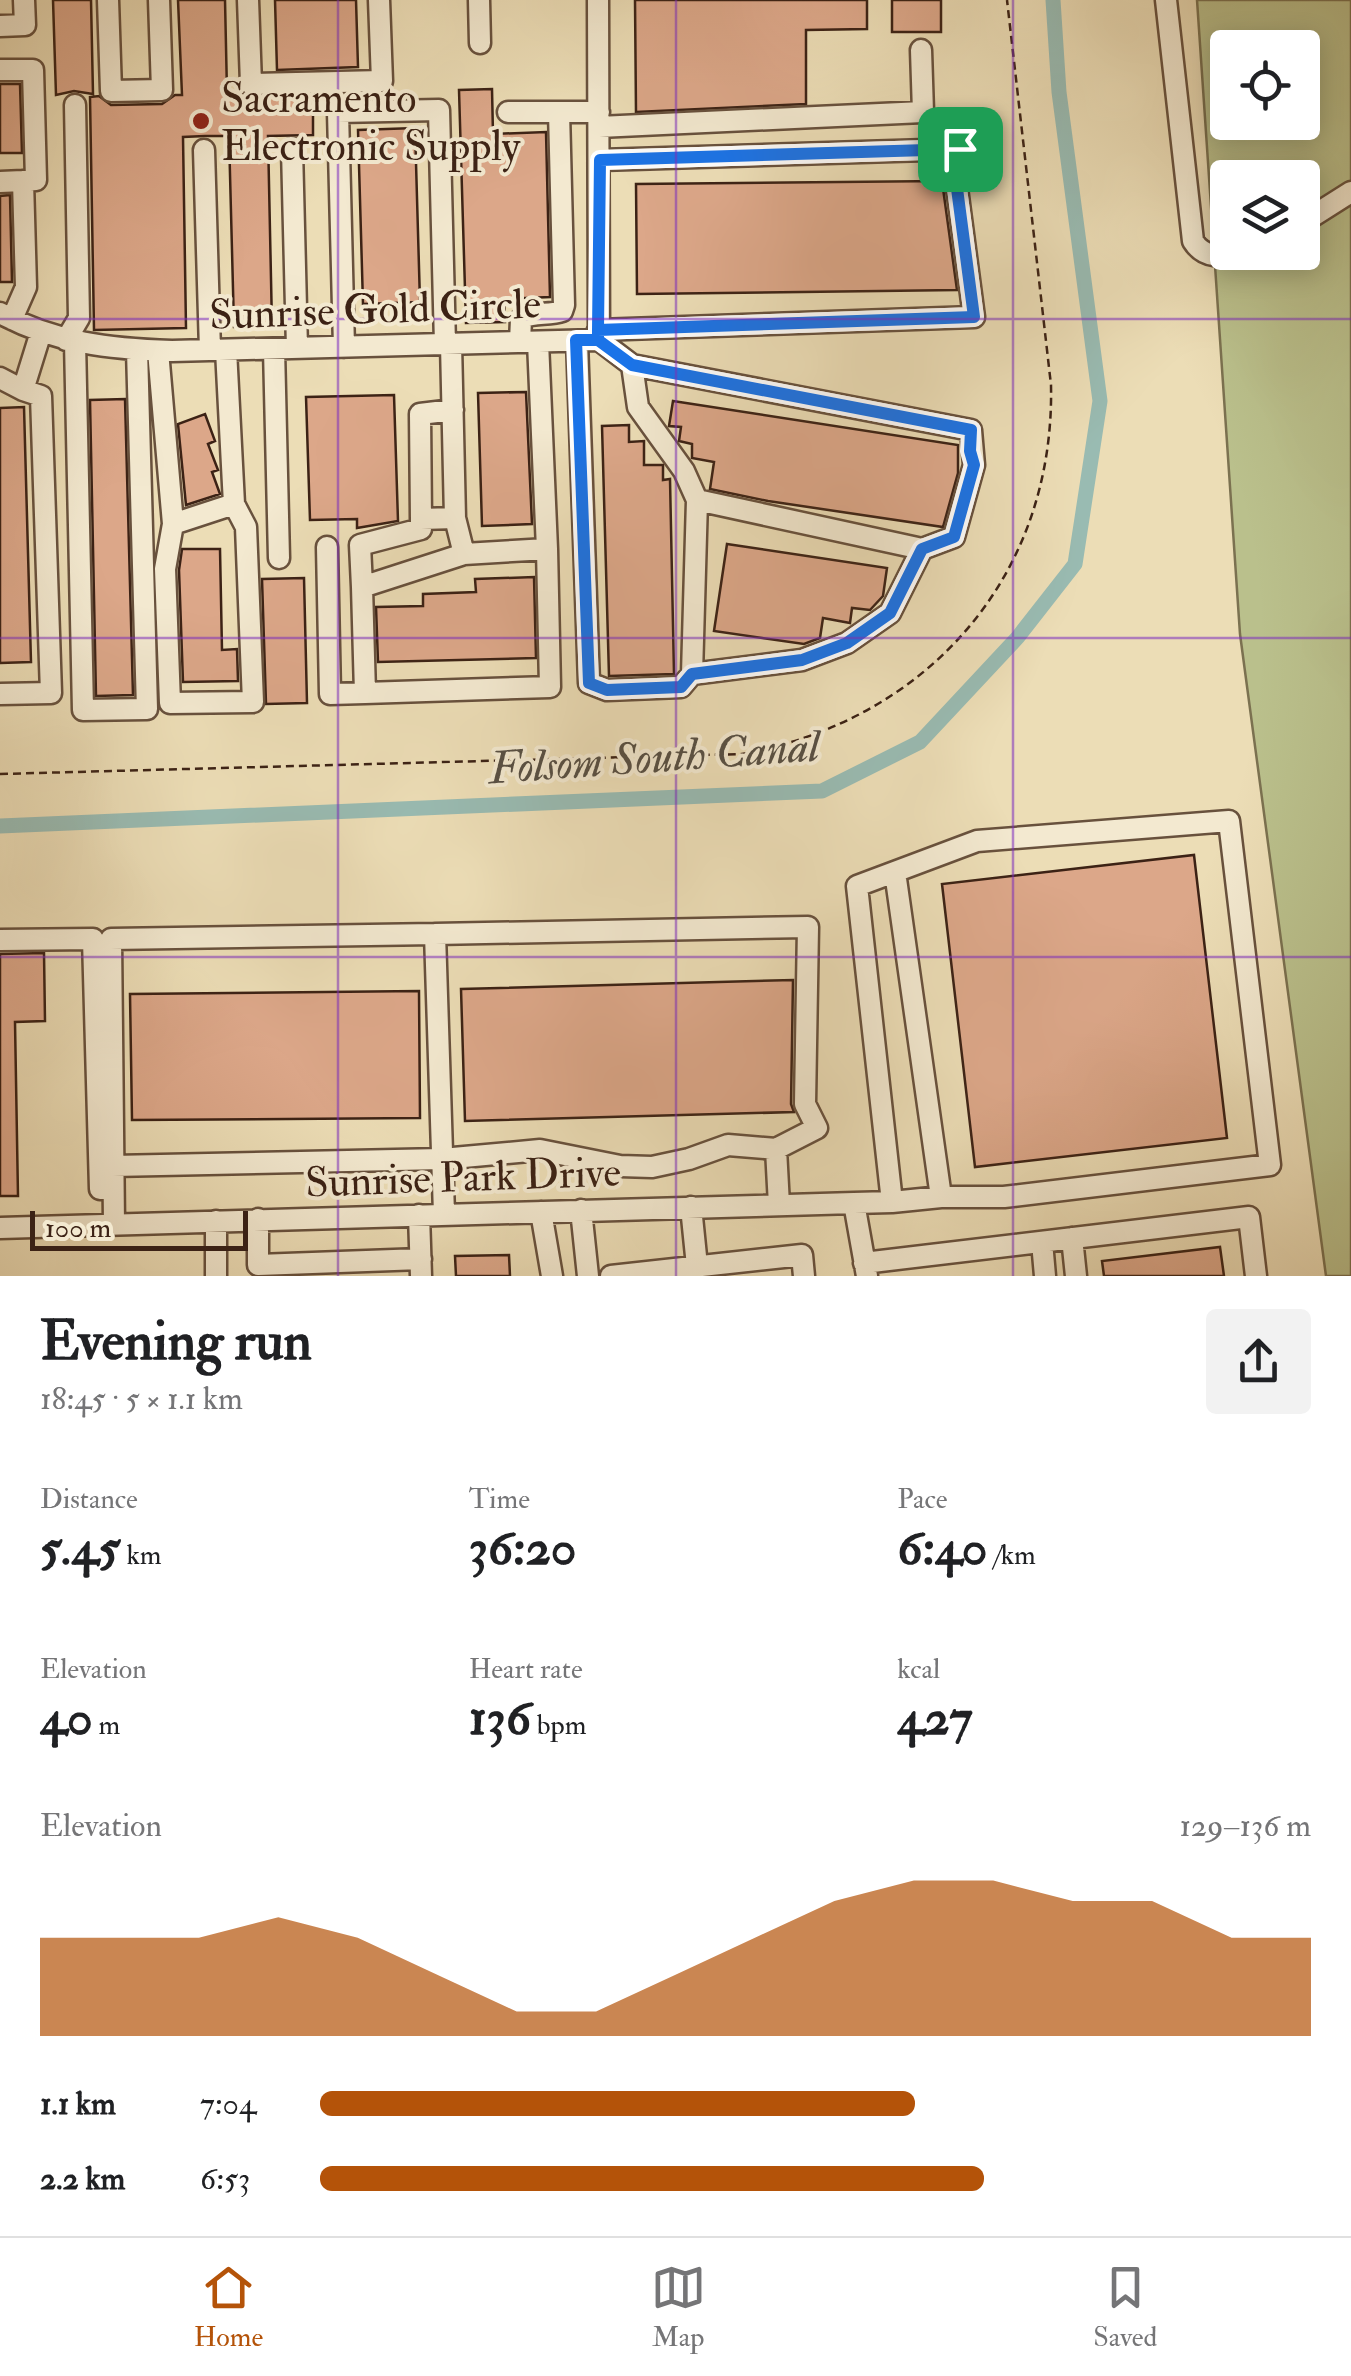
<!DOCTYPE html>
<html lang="en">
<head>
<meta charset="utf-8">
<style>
	:root { --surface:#fff; --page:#f2f2f2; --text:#202124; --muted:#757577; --line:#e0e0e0; --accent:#b45309 }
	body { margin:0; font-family:"IM FELL Double Pica",serif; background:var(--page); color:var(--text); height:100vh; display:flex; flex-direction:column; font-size:38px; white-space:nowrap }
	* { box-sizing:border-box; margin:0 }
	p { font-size:32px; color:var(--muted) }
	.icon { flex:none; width:55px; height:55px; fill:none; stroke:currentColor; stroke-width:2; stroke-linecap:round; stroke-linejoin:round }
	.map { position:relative; height:1276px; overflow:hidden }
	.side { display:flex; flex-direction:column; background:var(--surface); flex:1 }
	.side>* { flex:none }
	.fabs { position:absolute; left:1210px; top:30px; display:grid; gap:20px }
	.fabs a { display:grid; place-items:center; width:110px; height:110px; border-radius:10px; background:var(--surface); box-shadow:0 5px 25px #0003; font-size:50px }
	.scale { position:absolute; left:30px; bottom:25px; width:218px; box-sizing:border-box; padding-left:10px; border:5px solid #3c2215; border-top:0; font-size:28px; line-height:35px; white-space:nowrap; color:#3c2215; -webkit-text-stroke:8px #f3e9d0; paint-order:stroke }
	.pin { position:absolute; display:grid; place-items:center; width:85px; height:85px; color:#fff; margin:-42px; border-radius:20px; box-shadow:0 5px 15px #0006 }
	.round { display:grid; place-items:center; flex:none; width:105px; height:105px; border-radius:10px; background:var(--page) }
	.overview { display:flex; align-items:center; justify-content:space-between; height:170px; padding:0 40px }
	h1 { font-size:55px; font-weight:700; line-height:75px }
	.figures { display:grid; grid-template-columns:repeat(3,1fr); gap:15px; height:170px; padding:10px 40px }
	.figures div { display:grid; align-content:center }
	.figures b { font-size:50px; font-weight:700 }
	.figures small { font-size:28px; font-weight:400 }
	.figures p { font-size:28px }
	.chart { height:280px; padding:20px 40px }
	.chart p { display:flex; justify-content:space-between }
	.chart svg { width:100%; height:180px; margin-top:10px; fill:var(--accent); opacity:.7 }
	ul { padding:0 40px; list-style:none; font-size:32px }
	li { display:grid; grid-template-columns:160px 120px 1fr; align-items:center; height:75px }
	li i { height:25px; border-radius:12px; background:var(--accent) }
	.tabs { display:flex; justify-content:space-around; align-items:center; height:140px; border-top:2px solid var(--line); background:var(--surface); font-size:28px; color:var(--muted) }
	.tabs a { display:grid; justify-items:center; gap:5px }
	.tabs .on { color:var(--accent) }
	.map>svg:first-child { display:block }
	.green { fill:#bac08c; stroke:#7b7150; stroke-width:2.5; fill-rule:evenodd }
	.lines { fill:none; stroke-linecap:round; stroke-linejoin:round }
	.canal { stroke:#99bbb2; stroke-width:15 }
	.building { fill:#dca789; stroke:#3c2215; stroke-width:2.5 }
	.minor-casing { stroke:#68513d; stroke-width:25 }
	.path { stroke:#3c2215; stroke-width:2.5; stroke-dasharray:8 5; stroke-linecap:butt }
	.minor { stroke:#f3e9d0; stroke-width:20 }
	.route-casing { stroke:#fff; stroke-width:20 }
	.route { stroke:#1a73e8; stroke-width:12 }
	.grid { fill:none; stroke:#7b2cbf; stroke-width:2.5; stroke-opacity:0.55 }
	.poi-dot { fill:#8f2418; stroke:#f3e9d0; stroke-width:4 }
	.labels { text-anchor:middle; stroke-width:8; stroke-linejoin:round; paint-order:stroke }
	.poi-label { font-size:42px; fill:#3c2215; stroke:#f3e9d0; text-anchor:start }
	.street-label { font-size:42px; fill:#3c2215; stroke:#f3e9d0 }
	.water-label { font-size:45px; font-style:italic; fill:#585044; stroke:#f3e9d0 }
</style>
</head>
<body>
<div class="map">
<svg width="1351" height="1276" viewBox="0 0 1351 1276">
	<rect width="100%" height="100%" fill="#ecddb6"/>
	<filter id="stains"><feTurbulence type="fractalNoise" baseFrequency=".002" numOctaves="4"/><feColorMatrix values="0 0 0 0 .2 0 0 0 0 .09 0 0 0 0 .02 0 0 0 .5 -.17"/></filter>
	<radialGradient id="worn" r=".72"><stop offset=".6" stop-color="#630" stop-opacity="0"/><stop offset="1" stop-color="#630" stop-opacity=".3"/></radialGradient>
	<!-- green -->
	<path class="green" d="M1197 0H1351V1276H1326L1240 634ZM1228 48H1302V122H1228ZM1228 178H1302V252H1228Z"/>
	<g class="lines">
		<!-- canal -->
		<path class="canal" d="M0 826 822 791 920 742 1018 637 1075 564 1100 401 1059 92 1053 0"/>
	</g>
	<!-- building -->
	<path class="building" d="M53 0H91L93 94 74 91 56 95Z
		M178 0H225L227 92H240L251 98 313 96V135L268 136 272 326 234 327 229 136H205L183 137 186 328 94 330 90 97 99 96 111 105 162 104 175 95H182Z
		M275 0H356L358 67 277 70Z
		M635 0H867V29L806 30V104L636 112Z
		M892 0H941V32H892Z
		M0 84H20L22 153H0Z
		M492 89 493 134 546 132 550 297 504 299 505 322 466 323 459 90Z
		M415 128 420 302 363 304 358 130Z
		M942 181 957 290 637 294 636 184Z
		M10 195 12 282H0V196Z
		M526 392 532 524 482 526 478 393Z
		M394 395 398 521 357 528V519L310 520 306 397Z
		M125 399 133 695 96 696 90 400Z
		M673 401 958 445V473L943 527 768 501 710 489 714 462 692 458V444L679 441 681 427 669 426Z
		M24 407 31 662 0 663V408Z
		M205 414 215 441 208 444 218 470 212 472 220 494 186 505 178 424Z
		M629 425V442L644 441V465H663V480L670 479 674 674 609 676 602 426Z
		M727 544 887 568 883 596 870 610 852 608 850 623 823 618 820 638 804 644 714 631Z
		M182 549H220L222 650 237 649 238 681 183 682 179 570Z
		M534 577 536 658 378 662 376 607 423 606V594L476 592 475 579Z
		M304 578 307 703 266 704 262 579Z
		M1194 855 1227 1138 975 1167 942 884Z
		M44 953 45 1021 15 1022 18 1196H0V954Z
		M793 980 791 1104 794 1112 465 1121 461 989Z
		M419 991 420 1118 132 1120 130 994Z
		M1220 1247 1224 1276H1104L1102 1261Z
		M509 1255 510 1276H456L455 1256Z"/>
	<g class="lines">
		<!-- minor casing -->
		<g class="minor-casing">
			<path id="minor" d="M108 0 111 91 162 90 159 0
				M248 0 251 84 382 81 379 0
				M479 0 480 43
				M1166 0 1193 241C1205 260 1222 256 1242 252
				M0 26 25 25 24 0
				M0 70H33L36 180 23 181
				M508 112H599
				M599 127 923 112 921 50
				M292 149 297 348
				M204 150 210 350
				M0 182 23 181 26 287 12 319
				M1302 223 1351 192
				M0 313C55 343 111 349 172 351L599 340 598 0
				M598 330 974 317 956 181 960 149 600 160
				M66 340 79 318 75 105
				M599 340 632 365 638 407 684 471 697 500 692 674 802 660 847 643 890 613 922 549 697 500
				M577 341 589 683 607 690 681 687 692 674
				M75 342 83 710 147 709 137 350
				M520 342 521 319C532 311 549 316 562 311L564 305 559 112
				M538 342 547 549
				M451 344 455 518 464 554 362 587 365 693 550 687 547 549 464 554
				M344 347 338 112 439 110 445 344
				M274 349 279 558
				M158 351 173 524 234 504 226 350
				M632 365 971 430 974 465 954 537 922 549
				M0 378 23 390
				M453 410 420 414 421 519 455 518
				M173 524 165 569 170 703 253 702 246 527 234 504
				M327 547 330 694 365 693
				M362 587 360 545 421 529V519
				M0 694 51 693 41 396 23 390 41 332
				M435 934 808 927 805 1104 817 1128 776 1149 779 1205
				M0 940 93 939 100 1189
				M113 1166 442 1159 540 1150 620 1166 652 1167 689 1159 728 1145 776 1149
				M892 1202 941 1197
				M854 1203 892 1202 857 886C897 871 937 856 977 841L1229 821 1270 1165 1004 1197H941L895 872
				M691 1207 697 1266
				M581 1210 588 1276
				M541 1212 552 1276
				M419 1215 421 1276
				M258 1219V1265L421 1259
				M216 1221V1276
				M114 1223 111 939 435 934 444 1214
				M0 1228 854 1203 867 1276
				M1072 1238 1076 1276
				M1042 1242 1045 1276
				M864 1263 1249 1217 1256 1276
				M611 1276 802 1255 804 1276"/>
		</g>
		<!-- path -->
		<path class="path" d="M0 774 742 754C928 720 1055 576 1051 385L1007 0"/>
		<!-- minor -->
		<use href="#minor" class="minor"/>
	</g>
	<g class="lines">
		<!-- route casing -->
		<g class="route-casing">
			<path id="route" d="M960 149 600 160 598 330V340H576L589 683 607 690 681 687 692 674 802 660 847 643 890 613 922 549 954 537 974 465 970 451 971 430 632 365 598 340V330L974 317 956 181 960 149"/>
		</g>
		<!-- route -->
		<use href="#route" class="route"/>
	</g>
	<!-- grid -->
	<path class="grid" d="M338 0V1276M676 0V1276M1013 0V1276M0 319H1351M0 638H1351M0 957H1351"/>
	<!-- markers -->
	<circle class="poi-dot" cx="201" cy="121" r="10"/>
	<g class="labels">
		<!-- poi labels -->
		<g class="poi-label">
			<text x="221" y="112">Sacramento<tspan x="221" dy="48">Electronic Supply</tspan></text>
		</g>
		<!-- street labels -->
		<g class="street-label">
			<text transform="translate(375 308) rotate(-2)" y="15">Sunrise Gold Circle</text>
			<text transform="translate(463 1176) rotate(-2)" y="15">Sunrise Park Drive</text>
		</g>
		<!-- water labels -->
		<g class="water-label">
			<text transform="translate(654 756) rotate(-4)" y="16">Folsom South Canal</text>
		</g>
	</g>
	<rect width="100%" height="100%" filter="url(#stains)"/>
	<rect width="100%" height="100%" fill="url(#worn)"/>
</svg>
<div class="fabs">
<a><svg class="icon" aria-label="locate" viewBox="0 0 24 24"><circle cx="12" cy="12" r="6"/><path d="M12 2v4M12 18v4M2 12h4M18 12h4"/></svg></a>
<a><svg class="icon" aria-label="layers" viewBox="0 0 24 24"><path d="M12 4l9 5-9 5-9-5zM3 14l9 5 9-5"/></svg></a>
</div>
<div class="scale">100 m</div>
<div class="pin" style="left:960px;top:149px;background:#1e9e55"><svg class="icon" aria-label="arrive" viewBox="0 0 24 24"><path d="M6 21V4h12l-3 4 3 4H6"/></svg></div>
</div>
<section class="side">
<div class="overview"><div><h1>Evening run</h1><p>18:45 · 5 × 1.1 km</p></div><a class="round"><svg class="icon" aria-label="share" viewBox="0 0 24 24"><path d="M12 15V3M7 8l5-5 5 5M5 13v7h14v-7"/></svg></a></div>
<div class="figures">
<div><p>Distance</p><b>5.45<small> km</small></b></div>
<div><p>Time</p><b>36:20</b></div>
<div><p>Pace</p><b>6:40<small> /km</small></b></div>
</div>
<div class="figures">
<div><p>Elevation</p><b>40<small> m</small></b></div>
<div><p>Heart rate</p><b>136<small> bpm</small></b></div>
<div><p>kcal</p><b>427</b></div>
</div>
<div class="chart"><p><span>Elevation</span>129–136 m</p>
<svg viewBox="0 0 160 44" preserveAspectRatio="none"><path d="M0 44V20L10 20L20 20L30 15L40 20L50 29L60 38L70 38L80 29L90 20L100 11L110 6L120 6L130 11L140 11L150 20L160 20V44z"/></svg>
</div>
<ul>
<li><b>1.1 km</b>7:04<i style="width:60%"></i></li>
<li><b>2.2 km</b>6:53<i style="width:67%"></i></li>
</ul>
</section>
<nav class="tabs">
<a class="on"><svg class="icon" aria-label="home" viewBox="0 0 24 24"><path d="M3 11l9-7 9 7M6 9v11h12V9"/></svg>Home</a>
<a><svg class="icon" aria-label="map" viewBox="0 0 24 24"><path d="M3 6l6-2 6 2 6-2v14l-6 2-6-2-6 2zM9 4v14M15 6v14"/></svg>Map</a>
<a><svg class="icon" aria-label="saved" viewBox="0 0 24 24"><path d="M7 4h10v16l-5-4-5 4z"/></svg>Saved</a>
</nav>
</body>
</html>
